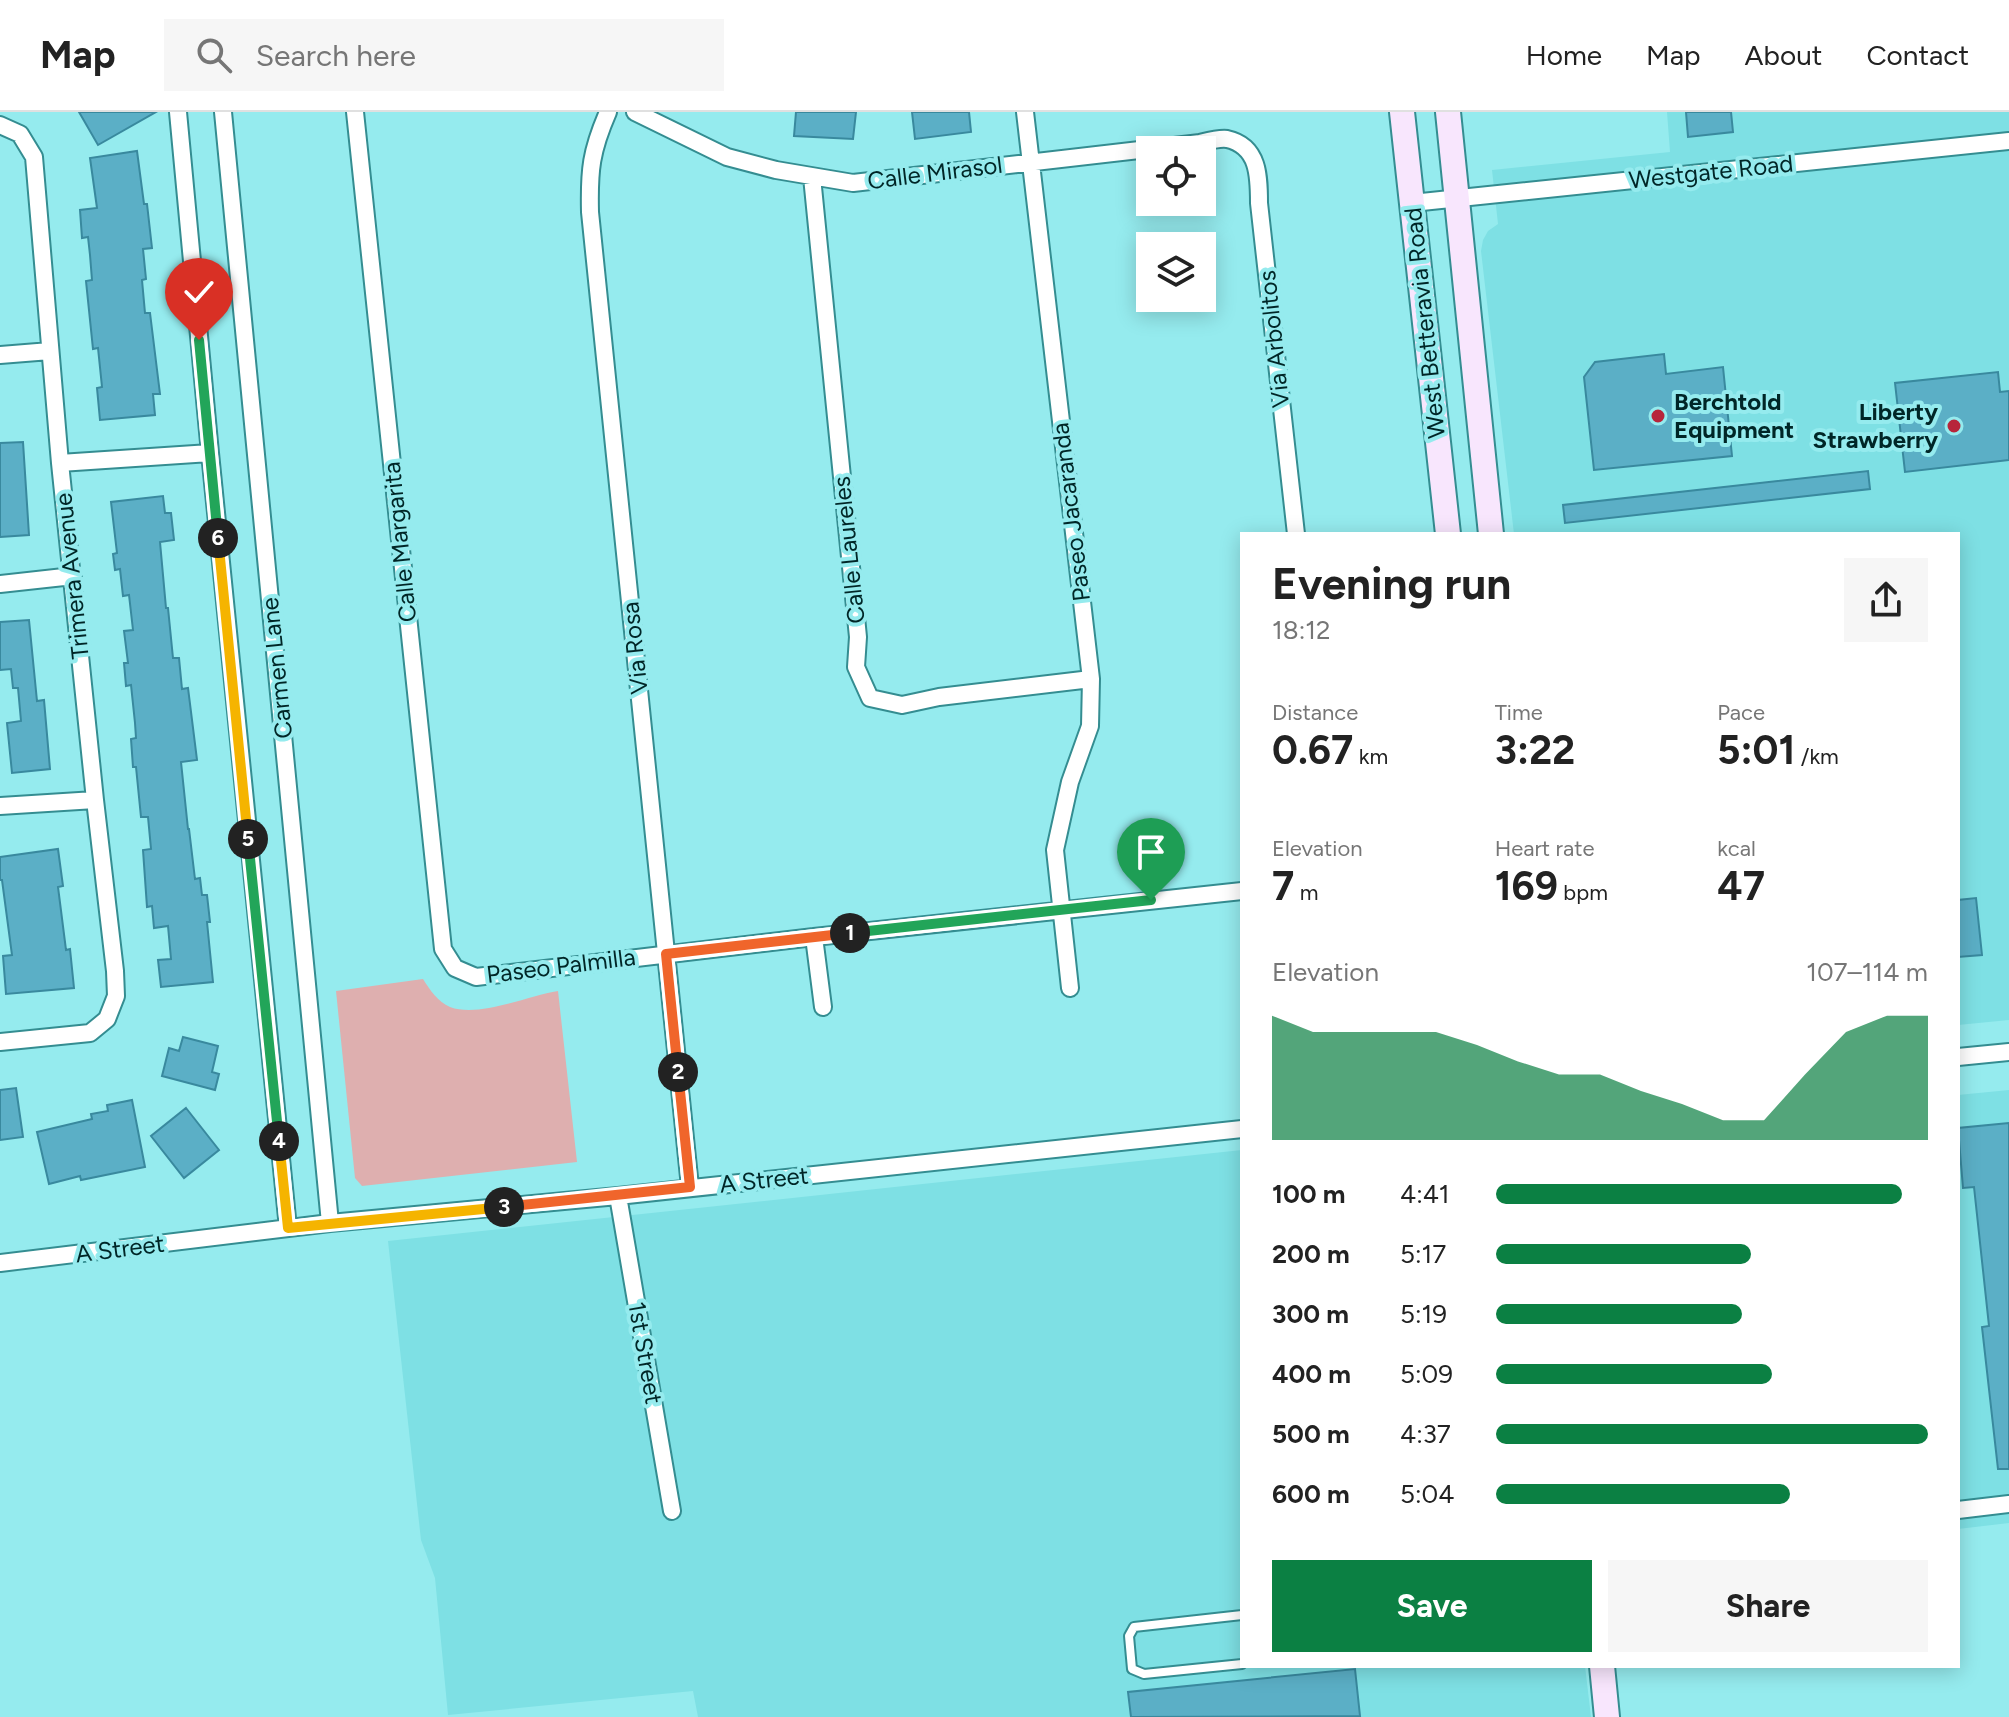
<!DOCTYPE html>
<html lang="en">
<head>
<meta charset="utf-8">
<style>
	:root { --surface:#fff; --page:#f6f6f6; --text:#222; --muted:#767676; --line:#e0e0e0; --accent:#0b8043 }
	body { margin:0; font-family:Figtree,sans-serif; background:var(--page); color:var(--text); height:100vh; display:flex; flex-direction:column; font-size:30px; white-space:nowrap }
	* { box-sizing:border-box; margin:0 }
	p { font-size:26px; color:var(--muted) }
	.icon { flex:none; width:44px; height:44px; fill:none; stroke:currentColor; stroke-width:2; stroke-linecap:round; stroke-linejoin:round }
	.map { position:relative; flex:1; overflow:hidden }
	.side { position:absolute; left:1240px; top:420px; width:720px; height:1136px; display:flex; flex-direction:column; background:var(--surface); border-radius:0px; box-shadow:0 4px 20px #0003 }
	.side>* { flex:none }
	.buttons { position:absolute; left:1136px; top:24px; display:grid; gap:16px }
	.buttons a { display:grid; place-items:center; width:80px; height:80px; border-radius:0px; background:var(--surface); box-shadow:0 4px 20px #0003; font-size:40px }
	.pin { position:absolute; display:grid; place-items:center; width:68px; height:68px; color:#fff; margin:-82px -34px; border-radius:50% 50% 50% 0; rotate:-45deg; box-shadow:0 0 8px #0007 }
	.pin .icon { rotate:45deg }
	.km { position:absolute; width:40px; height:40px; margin:-20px; border-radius:50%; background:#222; color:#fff; font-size:22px; line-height:40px; text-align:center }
	.round { display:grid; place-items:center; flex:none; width:84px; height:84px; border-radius:0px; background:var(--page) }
	.headline { display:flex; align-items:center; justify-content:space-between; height:136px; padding:0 32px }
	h1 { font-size:44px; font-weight:700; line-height:60px }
	.metrics { display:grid; grid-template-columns:repeat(3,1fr); gap:12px; height:136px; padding:8px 32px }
	.metrics div { display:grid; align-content:center }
	.metrics b { font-size:40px; font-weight:700 }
	.metrics small { font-size:22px; font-weight:400 }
	.metrics p { font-size:22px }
	.chart { height:224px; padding:16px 32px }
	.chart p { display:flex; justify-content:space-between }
	.chart svg { width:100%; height:144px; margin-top:8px; fill:var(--accent); opacity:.7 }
	.primary-button { display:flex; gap:16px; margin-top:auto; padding:16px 32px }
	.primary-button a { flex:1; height:92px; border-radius:0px; background:var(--accent); color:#fff; font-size:32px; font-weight:700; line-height:92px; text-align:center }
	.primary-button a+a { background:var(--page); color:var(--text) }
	ul { padding:0 32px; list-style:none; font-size:26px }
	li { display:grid; grid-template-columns:128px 96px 1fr; align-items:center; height:60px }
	li i { height:20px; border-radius:10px; background:var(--accent) }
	header { display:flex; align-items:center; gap:48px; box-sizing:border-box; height:112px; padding:0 40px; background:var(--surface); border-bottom:2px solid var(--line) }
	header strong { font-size:38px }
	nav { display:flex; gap:44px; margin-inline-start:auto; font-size:28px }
	.search { width:560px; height:72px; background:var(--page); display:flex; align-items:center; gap:20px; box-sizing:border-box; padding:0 28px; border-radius:0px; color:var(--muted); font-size:30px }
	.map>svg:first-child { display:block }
	.built { fill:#7ee0e4 }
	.green { fill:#deafaf }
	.building { fill:#5bafc6; stroke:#39899e; stroke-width:2 }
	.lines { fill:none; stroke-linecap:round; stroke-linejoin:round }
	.lane-casing { stroke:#348d91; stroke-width:12 }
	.street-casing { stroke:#348d91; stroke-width:20 }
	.secondary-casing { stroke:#348d91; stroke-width:28 }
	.lane { stroke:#fff; stroke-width:8 }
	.street { stroke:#fff; stroke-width:16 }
	.secondary { stroke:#f8e6fd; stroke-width:24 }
	.split-1-casing { stroke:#fff; stroke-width:16 }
	.split-2-casing { stroke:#fff; stroke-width:16 }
	.split-3-casing { stroke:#fff; stroke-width:16 }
	.split-4-casing { stroke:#fff; stroke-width:16 }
	.split-5-casing { stroke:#fff; stroke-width:16 }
	.split-6-casing { stroke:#fff; stroke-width:16 }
	.split-7-casing { stroke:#fff; stroke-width:16 }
	.split-1 { stroke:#22a559; stroke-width:10 }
	.split-2 { stroke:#f0652b; stroke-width:10 }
	.split-3 { stroke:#f0652b; stroke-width:10 }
	.split-4 { stroke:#f5b400; stroke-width:10 }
	.split-5 { stroke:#22a559; stroke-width:10 }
	.split-6 { stroke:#f5b400; stroke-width:10 }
	.split-7 { stroke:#22a559; stroke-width:10 }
	.poi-dot { fill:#b7253b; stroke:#95ebee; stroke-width:3 }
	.labels { text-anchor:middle; stroke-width:8; stroke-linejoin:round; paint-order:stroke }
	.street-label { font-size:24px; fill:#002627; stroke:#95ebee }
	.poi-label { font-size:24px; font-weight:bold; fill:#002627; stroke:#95ebee; text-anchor:start }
</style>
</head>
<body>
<header>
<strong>Map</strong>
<div class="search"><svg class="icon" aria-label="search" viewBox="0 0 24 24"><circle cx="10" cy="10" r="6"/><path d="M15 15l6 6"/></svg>Search here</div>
<nav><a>Home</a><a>Map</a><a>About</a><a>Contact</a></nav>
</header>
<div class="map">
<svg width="2009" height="1605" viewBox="0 0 2009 1605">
	<rect width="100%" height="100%" fill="#95ebee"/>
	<!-- built -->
	<path class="built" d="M1667 0H2009V908L1958 913V422H1514L1481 139 1483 128 1488 119 1498 112 1492 58 1670 40Z
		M2009 978V1411L1958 1417V983Z
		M1242 1038V1554H1585L1591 1605H698L693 1579 448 1603 435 1466 421 1428 388 1129Z"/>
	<!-- green -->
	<path class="green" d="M423 867C430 878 438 890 450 895 479 906 527 884 558 879L577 1050 362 1074 355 1066 336 879Z"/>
	<!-- building -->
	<path class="building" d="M79 0H156L98 33Z
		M796 0H856L853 27 794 24Z
		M912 0H969L971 20 915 27Z
		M1686 0H1731L1733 20 1688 25Z
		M137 39 144 92H147L152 136 143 137 146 167 142 168 145 201H150L160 282H153L155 303 100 308 97 276 102 275 98 236 93 237 86 169 92 168 90 143 88 125 82 126 80 98 97 96 90 46Z
		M1664 242 1666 262 1723 255 1732 344 1594 358 1584 265 1595 250Z
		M1998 260 2000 280 2009 279V348L1905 360 1895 271Z
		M23 330 29 423 0 425V331Z
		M1868 359 1870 377 1565 411 1563 393Z
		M163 384 165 401H171L174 428 160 430 166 496H168L173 546H179L182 577 188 576 197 648 181 650 188 717H189L195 767 200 766 202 783H207L210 810H207L213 870 161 875 158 848 171 847 168 814 154 816 152 794 147 795 143 738 151 737 148 705H141L136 655H133L131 627 136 626 135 611 131 573 126 574 124 551H128L124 519 133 518 129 483 123 484 120 457 115 458 113 442 117 441 111 390Z
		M29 508 37 589 44 588 50 657 12 661 7 611 21 609 18 576H13L11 557 0 558V510Z
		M58 737 63 774 58 775 66 838 70 837 74 876 6 882 3 844 12 843 2 768H0V745Z
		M1976 786 1982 843 1958 845V788Z
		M183 925 218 934 212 960 219 962 215 978 162 964 169 936 179 939Z
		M16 976 23 1025 0 1028V978Z
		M132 988 145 1055 81 1068 80 1064 49 1072 37 1020 92 1007 91 1002 108 999 107 993Z
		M186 996 219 1038 184 1066 151 1024Z
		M2009 1011V1357H1998L1982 1215 1989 1214 1974 1075 1963 1076 1958 1016Z
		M1355 1557 1360 1604 1131 1605 1128 1580Z"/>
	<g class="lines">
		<!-- lane casing -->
		<g class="lane-casing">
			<path id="lane" d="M1242 1503 1134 1515 1129 1524 1132 1557 1144 1562 1242 1552"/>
		</g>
		<!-- street casing -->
		<g class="street-casing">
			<path id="street" d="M178 0 210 341 288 1116
				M223 0 330 1111
				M355 0 443 837 455 856 476 865 814 825 1242 779
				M608 0C591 39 589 58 590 100L690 1075
				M635 0 727 45 776 58 853 71 1200 31C1208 29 1219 26 1227 27 1259 34 1259 65 1259 91L1296 422
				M1025 0 1091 567 1090 614 1070 670 1055 738 1070 876
				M0 13 20 22 34 45 60 351 95 688 115 859 116 884 107 907 90 921 0 930
				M812 65 858 525 856 555 870 586 902 593 939 585 1091 567
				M1412 91 2009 29
				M0 243 50 239
				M60 351 210 341
				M0 472 73 464
				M0 694 95 688
				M814 825 823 895
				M1958 945 2009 940
				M618 1084 672 1399
				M0 1151 330 1111 618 1084 1242 1017
				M1958 1398 2009 1392"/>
		</g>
		<!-- secondary casing -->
		<g class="secondary-casing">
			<path id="secondary" d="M1402 0 1448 422
				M1448 0 1491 422
				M1602 1554 1607 1605"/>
		</g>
		<!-- lane -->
		<use href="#lane" class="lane"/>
		<!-- street -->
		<use href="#street" class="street"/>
		<!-- secondary -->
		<use href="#secondary" class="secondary"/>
	</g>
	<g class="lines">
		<!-- split-1 casing -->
		<g class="split-1-casing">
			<path id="split-1" d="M850 821 1151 788"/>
		</g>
		<!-- split-2 casing -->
		<g class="split-2-casing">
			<path id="split-2" d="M678 960 666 842 850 821"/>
		</g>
		<!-- split-3 casing -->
		<g class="split-3-casing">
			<path id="split-3" d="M504 1095 690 1075 678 960"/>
		</g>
		<!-- split-4 casing -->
		<g class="split-4-casing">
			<path id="split-4" d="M279 1029 288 1116 504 1095"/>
		</g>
		<!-- split-5 casing -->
		<g class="split-5-casing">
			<path id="split-5" d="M248 727 279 1029"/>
		</g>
		<!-- split-6 casing -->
		<g class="split-6-casing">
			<path id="split-6" d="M218 426 248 727"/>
		</g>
		<!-- split-7 casing -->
		<g class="split-7-casing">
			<path id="split-7" d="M199 228 218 426"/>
		</g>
		<!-- split-1 -->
		<use href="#split-1" class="split-1"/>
		<!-- split-2 -->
		<use href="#split-2" class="split-2"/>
		<!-- split-3 -->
		<use href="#split-3" class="split-3"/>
		<!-- split-4 -->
		<use href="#split-4" class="split-4"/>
		<!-- split-5 -->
		<use href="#split-5" class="split-5"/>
		<!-- split-6 -->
		<use href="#split-6" class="split-6"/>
		<!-- split-7 -->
		<use href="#split-7" class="split-7"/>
	</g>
	<!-- markers -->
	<g class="poi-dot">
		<circle cx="1658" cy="304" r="8"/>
		<circle cx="1954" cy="314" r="8"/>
	</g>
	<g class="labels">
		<!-- street labels -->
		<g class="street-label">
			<text transform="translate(1711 60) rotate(-6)" y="8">Westgate Road</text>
			<text transform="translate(935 61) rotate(-7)" y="8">Calle Mirasol</text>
			<text transform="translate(1425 211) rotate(-96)" y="8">West Betteravia Road</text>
			<text transform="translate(1274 227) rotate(-96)" y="8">Via Arbolitos</text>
			<text transform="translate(1071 400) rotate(-97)" y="8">Paseo Jacaranda</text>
			<text transform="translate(400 430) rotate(-96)" y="8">Calle Margarita</text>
			<text transform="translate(849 438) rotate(-96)" y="8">Calle Laureles</text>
			<text transform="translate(72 464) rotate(-96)" y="8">Trimera Avenue</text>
			<text transform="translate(635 536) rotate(-96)" y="8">Via Rosa</text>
			<text transform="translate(277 556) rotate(-96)" y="8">Carmen Lane</text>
			<text transform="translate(561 854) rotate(-7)" y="8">Paseo Palmilla</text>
			<text transform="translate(764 1068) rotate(-6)" y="8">A Street</text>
			<text transform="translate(120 1137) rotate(-7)" y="8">A Street</text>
			<text transform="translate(645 1241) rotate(80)" y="8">1st Street</text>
		</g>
		<!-- poi labels -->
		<g class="poi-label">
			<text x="1674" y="298">Berchtold<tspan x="1674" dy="28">Equipment</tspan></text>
			<text x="1938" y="308" text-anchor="end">Liberty<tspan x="1938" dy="28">Strawberry</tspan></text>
		</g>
	</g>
</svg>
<div class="buttons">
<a><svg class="icon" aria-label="locate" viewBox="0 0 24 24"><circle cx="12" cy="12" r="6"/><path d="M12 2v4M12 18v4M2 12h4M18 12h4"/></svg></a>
<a><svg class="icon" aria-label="layers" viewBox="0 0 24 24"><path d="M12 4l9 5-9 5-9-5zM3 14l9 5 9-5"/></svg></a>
</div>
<div class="pin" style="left:1151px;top:788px;background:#1e9e55"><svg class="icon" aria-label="arrive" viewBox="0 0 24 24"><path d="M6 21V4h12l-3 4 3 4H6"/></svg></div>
<div class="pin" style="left:199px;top:228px;background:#d93025"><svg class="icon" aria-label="check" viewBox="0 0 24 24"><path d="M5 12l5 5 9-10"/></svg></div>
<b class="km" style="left:850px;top:821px">1</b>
<b class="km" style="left:678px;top:960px">2</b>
<b class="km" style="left:504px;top:1095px">3</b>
<b class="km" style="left:279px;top:1029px">4</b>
<b class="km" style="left:248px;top:727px">5</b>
<b class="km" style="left:218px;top:426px">6</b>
<section class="side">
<div class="headline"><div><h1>Evening run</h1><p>18:12</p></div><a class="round"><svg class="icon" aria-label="share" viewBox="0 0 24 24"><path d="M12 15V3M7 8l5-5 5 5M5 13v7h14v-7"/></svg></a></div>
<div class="metrics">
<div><p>Distance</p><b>0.67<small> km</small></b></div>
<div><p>Time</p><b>3:22</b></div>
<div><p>Pace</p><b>5:01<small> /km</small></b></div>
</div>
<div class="metrics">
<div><p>Elevation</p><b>7<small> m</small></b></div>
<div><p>Heart rate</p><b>169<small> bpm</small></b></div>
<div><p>kcal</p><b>47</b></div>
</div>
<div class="chart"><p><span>Elevation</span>107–114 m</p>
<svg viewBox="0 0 160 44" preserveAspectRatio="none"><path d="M0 44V6L10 11L20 11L30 11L40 11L50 15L60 20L70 24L80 24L90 29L100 33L110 38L120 38L130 24L140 11L150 6L160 6V44z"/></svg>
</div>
<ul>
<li><b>100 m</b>4:41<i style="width:94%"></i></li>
<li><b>200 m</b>5:17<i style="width:59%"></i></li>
<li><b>300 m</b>5:19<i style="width:57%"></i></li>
<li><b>400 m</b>5:09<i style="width:64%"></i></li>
<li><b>500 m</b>4:37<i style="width:100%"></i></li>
<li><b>600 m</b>5:04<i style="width:68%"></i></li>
</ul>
<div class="primary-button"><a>Save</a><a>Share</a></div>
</section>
</div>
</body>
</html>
